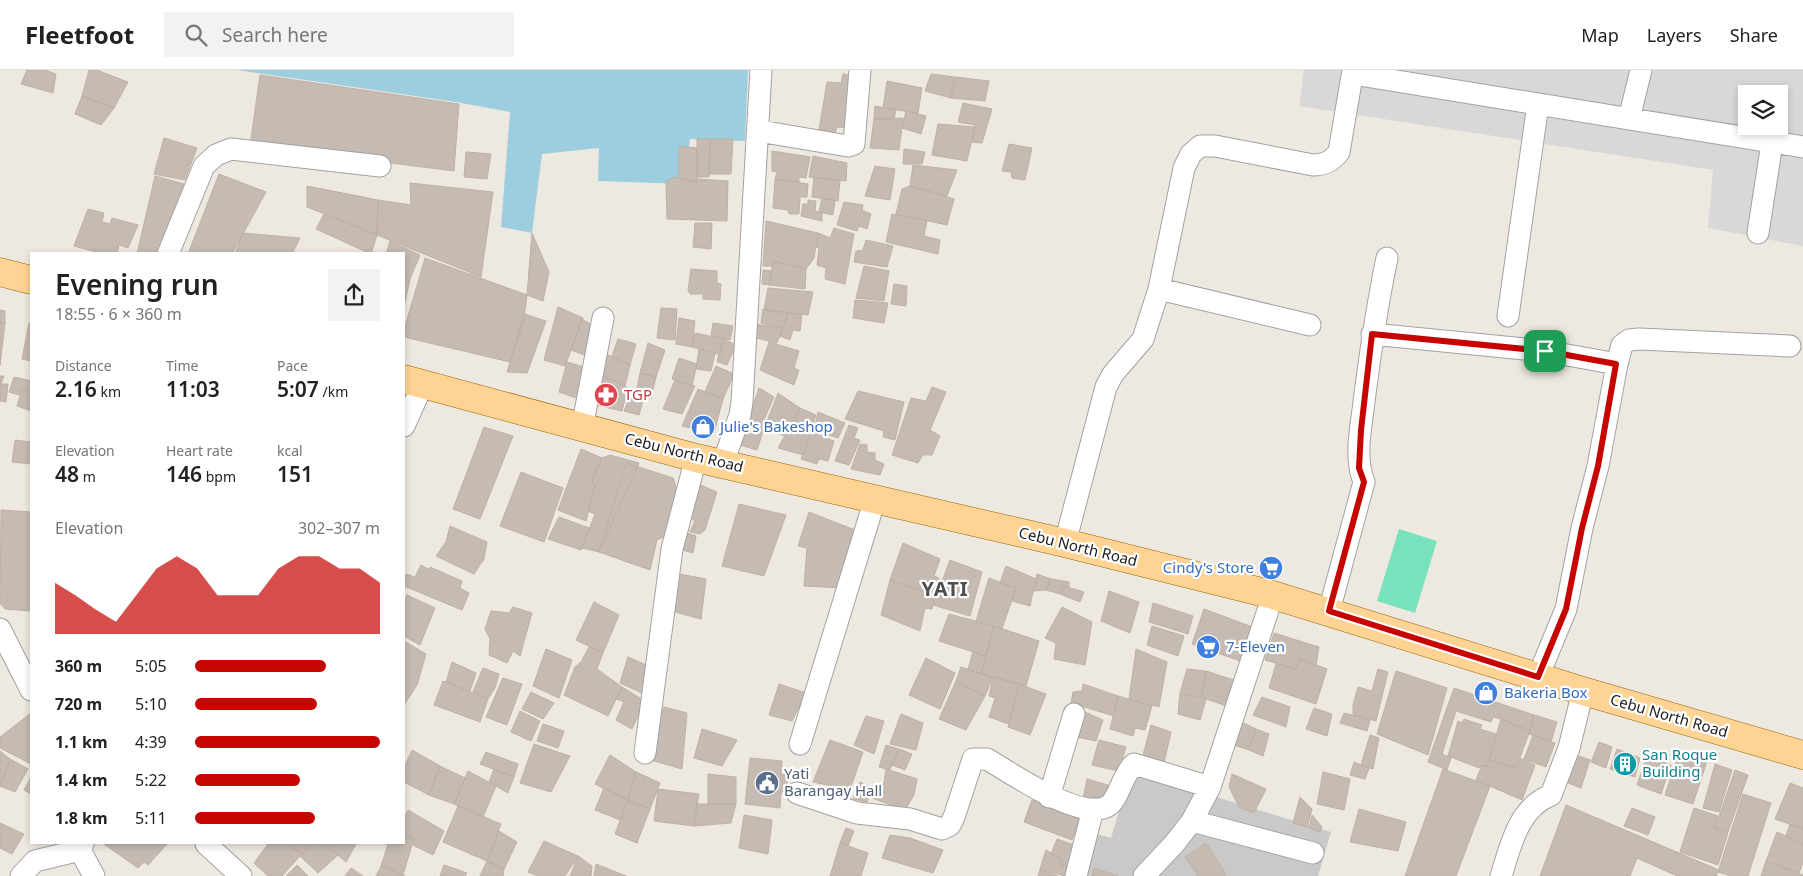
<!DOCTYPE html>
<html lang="en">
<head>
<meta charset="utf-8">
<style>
	:root { --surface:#fff; --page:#f2f2f2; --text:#222; --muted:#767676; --line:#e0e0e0; --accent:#c60400 }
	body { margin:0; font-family:"Noto Sans",sans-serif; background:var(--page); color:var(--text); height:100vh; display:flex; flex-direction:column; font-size:19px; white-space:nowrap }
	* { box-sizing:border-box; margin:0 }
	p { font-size:16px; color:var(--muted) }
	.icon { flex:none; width:28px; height:28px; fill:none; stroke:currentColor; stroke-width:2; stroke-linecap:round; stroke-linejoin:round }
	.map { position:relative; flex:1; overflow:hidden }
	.sheet { position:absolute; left:30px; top:182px; width:375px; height:592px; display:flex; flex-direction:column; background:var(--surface); border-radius:0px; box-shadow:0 2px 8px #0003 }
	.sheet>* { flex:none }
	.fabs { position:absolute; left:1738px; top:15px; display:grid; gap:10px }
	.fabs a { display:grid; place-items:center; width:50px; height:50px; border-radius:0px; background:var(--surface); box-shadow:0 2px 8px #0003; font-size:25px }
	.pin { position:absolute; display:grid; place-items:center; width:42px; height:42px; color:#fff; margin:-21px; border-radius:10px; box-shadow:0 2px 8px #0006 }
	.round { display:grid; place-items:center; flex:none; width:52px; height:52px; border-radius:0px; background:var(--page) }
	.overview { display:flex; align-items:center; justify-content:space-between; height:85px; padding:0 25px }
	h1 { font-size:28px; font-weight:600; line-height:38px }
	.stats { display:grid; grid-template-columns:repeat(3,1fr); gap:8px; height:85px; padding:5px 25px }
	.stats div { display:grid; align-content:center }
	.stats b { font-size:21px; font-weight:600 }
	.stats small { font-size:14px; font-weight:400 }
	.stats p { font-size:14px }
	.chart { height:140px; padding:10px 25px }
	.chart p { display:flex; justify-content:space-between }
	.chart svg { width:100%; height:90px; margin-top:5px; fill:var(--accent); opacity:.7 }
	ul { padding:0 25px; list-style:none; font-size:16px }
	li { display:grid; grid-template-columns:80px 60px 1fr; align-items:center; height:38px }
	li i { height:12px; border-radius:6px; background:var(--accent) }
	header { display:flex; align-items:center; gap:30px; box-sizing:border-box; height:70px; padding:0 25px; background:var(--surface); border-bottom:1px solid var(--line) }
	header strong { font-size:24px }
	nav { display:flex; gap:28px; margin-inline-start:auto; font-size:18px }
	.search { width:350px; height:45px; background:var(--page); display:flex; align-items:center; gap:12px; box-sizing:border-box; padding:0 18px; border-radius:0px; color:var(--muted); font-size:19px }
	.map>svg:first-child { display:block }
	.residential { fill:#d9d8d8; fill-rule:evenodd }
	.religious { fill:#c9c9c9 }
	.pitch { fill:#78e2bc }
	.water { fill:#9dcedf }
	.building { fill:#c5bbb3; stroke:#c0b0a2 }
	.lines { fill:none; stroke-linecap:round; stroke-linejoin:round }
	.minor-casing { stroke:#a2a2a2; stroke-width:23 }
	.major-casing { stroke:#926500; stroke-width:29 }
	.minor { stroke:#fff; stroke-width:21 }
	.major { stroke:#ffd393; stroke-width:28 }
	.route-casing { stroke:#fff; stroke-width:10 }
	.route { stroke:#c60400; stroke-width:6 }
	.labels { text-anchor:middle; stroke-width:4.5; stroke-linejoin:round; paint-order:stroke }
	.health-label { font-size:15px; fill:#be3a42; stroke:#fff; text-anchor:start }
	.shop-label { font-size:15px; fill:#366cbe; stroke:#fff; text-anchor:start }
	.street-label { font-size:15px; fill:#1b1b1b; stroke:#fff }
	.culture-label { font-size:15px; fill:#0d838f; stroke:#fff; text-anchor:start }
	.service-label { font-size:15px; fill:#4e5e75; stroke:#fff; text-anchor:start }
	.district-label { font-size:20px; font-weight:bold; letter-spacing:1px; fill:#4e4e4e; stroke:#fff }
</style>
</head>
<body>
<header>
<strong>Fleetfoot</strong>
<div class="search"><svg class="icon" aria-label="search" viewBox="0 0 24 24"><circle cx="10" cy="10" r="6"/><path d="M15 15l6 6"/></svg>Search here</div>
<nav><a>Map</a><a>Layers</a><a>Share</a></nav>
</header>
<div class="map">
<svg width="1803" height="806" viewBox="0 0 1803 806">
	<rect width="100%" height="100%" fill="#eee9e0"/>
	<!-- residential -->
	<path class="residential" d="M1304 0H1803V176L1708 158 1713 100 1299 36ZM1746 24H1779V56H1746Z"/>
	<!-- religious -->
	<path class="religious" d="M1131 701 1331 762 1318 806H1084L1097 764 1111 768Z"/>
	<!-- pitch -->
	<path class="pitch" d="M1399 459 1437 471 1415 543 1377 531Z"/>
	<!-- water -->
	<path class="water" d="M237 0H748L745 71 690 69 684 114 598 111 599 78 542 84 532 163 501 157 510 42 456 32Z"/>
	<!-- building -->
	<path class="building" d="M27 0H45L56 4 53 23 21 14Z
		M89 0H97L128 12 114 38 82 26Z
		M843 4 856 6 851 58 837 57 835 63 819 60 827 12 841 13Z
		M931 4 955 7 951 28 925 21Z
		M260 5 459 34 454 101 250 75Z
		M955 7 989 11 985 31 951 28Z
		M887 11 922 18 918 43 883 38Z
		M82 26 114 38 101 55 75 44Z
		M963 33 992 39 982 73 972 72 975 55 958 52Z
		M875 36 896 40 894 49H874Z
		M906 41 926 46 921 64 902 58Z
		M903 48 899 80 870 78 874 49Z
		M938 54 975 57 967 91 932 85Z
		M164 68 197 78 185 110 154 104Z
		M697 69H710L709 107H697Z
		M710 69H733L731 104H709Z
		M1009 74 1032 78 1025 110 1012 108 1011 102 1002 101Z
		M679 76 697 78V112L679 108Z
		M904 79 925 82 922 94H903Z
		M772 81 810 87 806 108 799 107V112L775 109 777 102 772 101Z
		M466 82 491 84 487 109 464 107Z
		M813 86 847 93 846 111 809 107Z
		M913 95 957 100 947 126 910 116Z
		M875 96 895 99 890 130 865 126Z
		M219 104 266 122 232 184H188Z
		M155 106 184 114 164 184H137Z
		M674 107 697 112V109L728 111 727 151 667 149 666 112Z
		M814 107 840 111 838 131 812 127Z
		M775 109 808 114 807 127H800L799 144H789L788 140 773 138Z
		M410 113 493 122 481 207 377 165 378 130 411 135Z
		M307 116 378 130 377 165 307 137Z
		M910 116 954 129 947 155 896 144 902 119Z
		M822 128 835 130 833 145 819 142Z
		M808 130 816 131 815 141 822 143V151L801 146 803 134H808Z
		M844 132 863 135 862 140 871 144 867 159 859 156 857 161 837 155Z
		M88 139 104 143 102 152 110 154 112 148 138 155 128 178 119 175 117 184H104L74 176Z
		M324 144 377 165 371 184 316 159Z
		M892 144 927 151 924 166 940 170 938 184 886 172Z
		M766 151 818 163 814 188 806 199 773 191V196H763Z
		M695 153H712L711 179 693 177Z
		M834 158 854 164 845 214 825 209 826 198 817 195 819 178 816 177 818 163 830 168Z
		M243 163 300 168 292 184H235Z
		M532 163 549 202 543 231 527 225Z
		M866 170 893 176 887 197 854 192 856 181 863 180Z
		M390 171 420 185 410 209 404 207V184H386Z
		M425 188 527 225 524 249 510 292 404 267V260Z
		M773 191 806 199 805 219 769 215Z
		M864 196 889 201 884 231 856 228Z
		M691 199 717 201V213L721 214 720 230 703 229V224H690L688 220Z
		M763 200 772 201 769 215 762 214Z
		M404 207 410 209 404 237Z
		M894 214 907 216 906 236 891 234Z
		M768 218 813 222 808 245 764 240Z
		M855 230 888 233 884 253 853 248Z
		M558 237 583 248 565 296 544 290Z
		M661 238 677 239 675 270 657 268Z
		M763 239 788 243 783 258 761 253Z
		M0 240 5 241V253H0Z
		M788 243 802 244 800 261 793 260 790 270 780 266Z
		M524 244 546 251 527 303 507 302Z
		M679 248 695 251 692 277 676 274Z
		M582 249 597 258 587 286 571 280Z
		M0 253H5L0 296Z
		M29 253H31V291L22 289Z
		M713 253 733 256 730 270 711 266Z
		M754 254 783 258 777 273 753 267Z
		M695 263 723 269 721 285 692 277Z
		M618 269 636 274 630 295 612 286Z
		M723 269 736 275 727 295 717 292Z
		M769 272 799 281 794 298 799 300 794 315 760 300Z
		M648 273 665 280 656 307 640 303Z
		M699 279 715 283 711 301 696 299Z
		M608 285 630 295 625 316 598 303Z
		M679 288 697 294 692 316 672 309Z
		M567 292 584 297 576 328 559 322Z
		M716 296 734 304 723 329 705 322Z
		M598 303 628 318 622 341 605 337 610 321 594 316Z
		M640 303 656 307 651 328 636 323Z
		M0 306H4L1 314H8L6 332 0 331Z
		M14 307 31 311V322L22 319 20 325 9 322Z
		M675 310 695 316 682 344 663 339Z
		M594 316 610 321 605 337 591 334Z
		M932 317 946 322 930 360 940 366 932 385H923L918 393 892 385 911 328 926 331Z
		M759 318 774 327 762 354 748 349Z
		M22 319 31 322V341L17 336Z
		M698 319 723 329 714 363 682 356Z
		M858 321 904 332 895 370 883 367 884 361 845 349Z
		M632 322 644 326 639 345 624 341Z
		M778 323 800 338 785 366 764 359Z
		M800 338 816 345 803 385 778 378Z
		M818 342 845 353 838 368 814 360Z
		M746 348 765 355 757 380 736 374Z
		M849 355 858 358 854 368 860 370 849 395 835 391Z
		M484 357 513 366 480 449 453 439Z
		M812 362 834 371 828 391 819 389 817 394 801 389Z
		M15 370 31 372V394L12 392Z
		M860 374 867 375V382L875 383V390L884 394 880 405 851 399Z
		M581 379 602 388 592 410 595 416 586 451 558 440Z
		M610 385 639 393 599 482 582 478 595 444 588 441 595 416 592 410 602 388Z
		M626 393 673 408 678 423 666 466 657 470 650 500 599 482Z
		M521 402 563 418 544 472 500 456Z
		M698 414 717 422 705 460 700 464 690 462 695 451 688 446Z
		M739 434 786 445 764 506 722 496Z
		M1 440 31 442V541L5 539 0 533Z
		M809 442 860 462 844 518 804 516 807 478 798 476Z
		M559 447 589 458 581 480 548 469Z
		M450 456 487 472 484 489 474 504 436 486 446 472Z
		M681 461 696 466 693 483 675 478Z
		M903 473 940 489 934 506 939 508 935 525 890 510Z
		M950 490 982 502 970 546 933 535Z
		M421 495 430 500V497L462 511 460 518 469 523 462 540 404 516 406 504 415 507Z
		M1006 496 1036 509 1030 536 1012 531 1016 518 1000 513Z
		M674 503 706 509 701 549 668 540Z
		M1037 504 1051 509 1046 520 1033 521Z
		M989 508 1016 518 1002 559 976 551Z
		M1051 509 1069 512V517L1063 516 1060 524 1046 520Z
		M890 510 935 525 932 539 925 538 920 561 881 545Z
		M1063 516 1084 522 1080 532 1060 524Z
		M1109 521 1139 532 1130 563 1101 551Z
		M407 525 435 538 420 575 404 566V532Z
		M594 532 619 545 603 583 576 570Z
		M1153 533 1193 546 1188 564 1149 552Z
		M513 537 532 543 520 586 513 581 507 593 489 585 490 569 485 559 491 541 509 543Z
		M1062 537 1092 552 1085 595 1054 589 1056 573 1045 568Z
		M1204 539 1255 558 1246 593 1192 574Z
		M949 544 994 556 986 586 939 571Z
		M994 556 1039 571 1026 616 981 604Z
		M1152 556 1184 566 1178 586 1147 575Z
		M1274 563 1319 577 1316 595 1300 589 1296 599 1265 590Z
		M404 571 426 584 417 615 404 635Z
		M589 577 603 583 597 599 622 617 608 646 564 625 575 597 581 592Z
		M546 579 572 590 559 628 533 616Z
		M1136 579 1167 592 1159 637 1129 629Z
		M973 582 986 586 981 604 968 599Z
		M628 587 653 598 642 623 620 613Z
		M926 588 955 603 940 639 909 625Z
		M1300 589 1327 599 1316 634 1269 618 1276 594 1296 599Z
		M452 592 476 603 470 621 446 612Z
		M961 597 993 607 985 626 956 611Z
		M483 598 499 604 495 618 488 629 473 622Z
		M1187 599 1206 601 1201 627 1180 623Z
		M1378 599 1388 602 1376 651 1353 645V635L1358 617 1372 621Z
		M1206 601 1240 612 1232 638 1201 627Z
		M1396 601 1447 618 1428 685 1377 664Z
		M993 607 1019 614 1009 654 989 647 995 628 989 626Z
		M503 608 522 614 507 655 486 647Z
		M443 611 488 629 480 652 434 635Z
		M956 611 985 626 966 660 939 649Z
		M779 614 806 623 792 651 769 645Z
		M1019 614 1046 624 1030 665 1008 657Z
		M1083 614 1118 626 1114 646 1071 633 1073 622 1082 621Z
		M622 617 645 631 632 659 616 650 624 632 616 629Z
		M1454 618 1534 645 1530 661 1501 649 1493 647 1491 652 1456 641 1442 684 1451 688 1447 700 1428 692Z
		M531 622 554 633 543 649 522 639Z
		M1180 623 1206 629 1200 650 1178 644Z
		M1118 626 1152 636 1145 660 1135 658 1133 666 1110 659Z
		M1262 627 1290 637 1286 657 1253 645Z
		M664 637 687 643 682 699 644 688Z
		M1314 638 1332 644 1327 666 1306 659Z
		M1080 640 1103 650 1096 671 1072 666Z
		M520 641 540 651 531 671 511 662Z
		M31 643V694L0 678V667Z
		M1344 643 1370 650 1367 661 1340 653Z
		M901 644 923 653 916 680 890 674Z
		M1534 645 1557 652 1551 672 1529 664Z
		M866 646 884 651 874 684 854 675Z
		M1464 649 1482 655 1480 659 1496 664 1487 697 1482 695 1479 698 1448 686 1458 651 1462 653Z
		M1501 649 1530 661 1516 698 1489 690Z
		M1241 652 1256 659 1249 680 1234 675Z
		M543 654 564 661 558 678 537 671Z
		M1151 655 1171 662 1164 693 1142 689Z
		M702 659 737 670 722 696 694 688Z
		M1256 659 1269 664 1263 686 1249 680Z
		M1370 665 1379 668 1373 699 1361 695Z
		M1533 665 1555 673 1546 697 1524 689Z
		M830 670 863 682 850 720 813 712Z
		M1099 670 1126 677 1119 701 1092 695Z
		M1599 672 1612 677 1606 698 1591 692Z
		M534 674 570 686 551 722 520 713Z
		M886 675 899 679 890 700 879 697Z
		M899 679 912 684 905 700 892 695Z
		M1617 679 1640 688 1635 707 1610 699Z
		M412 680 440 696 429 725 404 712V698Z
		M0 681 10 689 0 716Z
		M486 682 518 694 514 707 480 694Z
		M1679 682 1707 691 1693 734 1665 725Z
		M1571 683 1590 690 1581 718 1563 711Z
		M610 685 636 702 628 730 595 714Z
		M1647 686 1671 695 1661 724 1637 715Z
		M750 688 782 691 781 704 788 705 786 722H781L780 738 745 734Z
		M1520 688 1535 695 1522 730 1476 710 1482 695 1487 697 1489 690 1516 698Z
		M10 689 28 699 15 722 0 716Z
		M1354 692 1369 698 1365 709 1350 705Z
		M1715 694 1732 700 1719 742 1703 738Z
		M440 696 465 708 454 734 429 725Z
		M494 699 514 707 508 723 489 712Z
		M886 699 917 709 914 725 905 740 872 728 884 713Z
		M1443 699 1490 716 1456 806H1405Z
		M1735 700 1748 705 1728 762 1715 758Z
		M468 701 496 716 483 747 454 734Z
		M636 702 660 713 650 739 628 730Z
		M1323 702 1350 709 1344 740 1317 734Z
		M708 704 736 707V734H708Z
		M1232 704 1266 719 1254 743 1239 737 1229 717Z
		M31 707V724L24 720Z
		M1087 709 1108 715 1103 736 1083 729Z
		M860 712 871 718 867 732 853 729Z
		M1790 713 1803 718V759L1775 749Z
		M604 718 628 730 620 750 595 740Z
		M658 719 699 724 694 756 654 751Z
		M1743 724 1771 733 1748 806H1731L1718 802Z
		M1300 727 1312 739 1307 757 1293 753Z
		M628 730 650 739 637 773 615 764Z
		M1032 730 1080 748 1072 770 1024 752Z
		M697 734H736L731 753 694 756Z
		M1566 735 1719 800 1716 806H1677L1637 788 1630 806H1540Z
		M458 736 501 754 487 791 443 772Z
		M1632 738 1655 747 1648 765 1624 756Z
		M1694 738 1718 746 1714 758 1728 763 1718 795 1680 782Z
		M1359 739 1406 752 1398 781 1350 772Z
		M408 740 444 761 433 785 413 775 414 768 404 764V749Z
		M744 745 772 750 768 784 739 778Z
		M1312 745 1322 757 1320 762 1309 758Z
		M0 753 24 764 12 784 0 778Z
		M1790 754 1803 759V774L1786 766Z
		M846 758 854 761 848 776 840 773Z
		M499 761 517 772 504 799 487 791Z
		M1777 762 1803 774V793L1799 803 1766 791Z
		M404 764 414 768 403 805 381 796 388 774H404Z
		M890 765 910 768 943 780 933 803 882 788Z
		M1057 769 1082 778 1075 799 1060 794 1061 789 1051 784Z
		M544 771 578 786 565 806H538L528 802Z
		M840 773 868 783 861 806H830Z
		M1206 773 1227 806H1198L1185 787Z
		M104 774H167L148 795 144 792 138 798Z
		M268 774H287L302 784 282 806H268L254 793Z
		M287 774H311L302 784Z
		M311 774H325L338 785 318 803 300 786Z
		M325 774H356L346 792Z
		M1046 780 1061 789 1060 794 1075 799 1073 806H1065L1040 799Z
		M578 786 592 796 591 806H570Z
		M487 791 504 799 503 806H480Z
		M1766 791 1803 805V806H1761Z
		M596 794 626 806H594Z
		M297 795 308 806H286Z
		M444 795 467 803 465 806H440Z
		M381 796 403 805 405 806H376Z
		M351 798 363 806H345Z
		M1094 798 1118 806H1092Z
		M1040 799 1058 806H1038Z"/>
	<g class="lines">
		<!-- minor casing -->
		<g class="minor-casing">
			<path id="minor" d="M1353 4 1803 77
				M1629 49 1641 0
				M759 61 848 76 854 74 860 0
				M1758 163 1772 73
				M168 184 204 96 216 85 231 79 380 96
				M1159 219 1310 255
				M1508 246 1538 34
				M1372 264 1545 281 1617 294
				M404 356 423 314
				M582 358 603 248
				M723 393 740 345 742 332 761 0
				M1065 473 1106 317 1113 304 1143 269 1159 219 1184 98 1191 84 1200 76H1215L1313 95C1325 95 1332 91 1339 82L1353 0
				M1329 541 1364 412C1354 387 1361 358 1364 332 1370 284 1377 236 1387 188
				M0 559 31 620
				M1538 607 1566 539 1582 458 1598 396 1617 294 1622 275 1629 270 1639 269 1790 276
				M800 674 875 429
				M645 683 672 479 696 388
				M797 723 857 743 910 749 942 759 950 755 954 747 973 689H987C1011 703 1081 752 1108 736 1119 729 1122 705 1134 694L1210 717
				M1049 727 1074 644
				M1192 751 1313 783
				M206 774 241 806
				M79 778 94 806
				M21 806 35 791 72 782 83 774
				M1076 806 1093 739
				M1144 806 1174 774 1192 751 1210 717 1273 525
				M1501 806C1511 775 1518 738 1551 725L1569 678 1583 621"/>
		</g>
		<!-- major casing -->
		<g class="major-casing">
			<path id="major" d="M0 202 31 210
				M404 309 696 388 1065 473 1273 525 1583 621 1803 685"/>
		</g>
		<!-- minor -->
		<use href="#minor" class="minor"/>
		<!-- major -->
		<use href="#major" class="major"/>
	</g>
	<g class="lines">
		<!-- route casing -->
		<g class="route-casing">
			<path id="route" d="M1372 264 1545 281 1616 294 1598 396 1582 458 1566 539 1538 607 1329 541 1364 412 1359 398 1361 360Z"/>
		</g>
		<!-- route -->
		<use href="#route" class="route"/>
	</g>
	<!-- icons -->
	<defs>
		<g id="pharmacy-disc" transform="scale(1.25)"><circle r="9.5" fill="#e0444e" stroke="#fff"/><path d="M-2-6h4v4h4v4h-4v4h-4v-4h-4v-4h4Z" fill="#fff"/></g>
		<g id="shop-disc" transform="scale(1.25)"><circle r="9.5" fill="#3f7fe0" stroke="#fff"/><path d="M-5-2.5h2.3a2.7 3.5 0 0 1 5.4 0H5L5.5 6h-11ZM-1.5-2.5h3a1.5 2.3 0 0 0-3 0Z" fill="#fff"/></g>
		<g id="supermarket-disc" transform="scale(1.25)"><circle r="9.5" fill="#3f7fe0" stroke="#fff"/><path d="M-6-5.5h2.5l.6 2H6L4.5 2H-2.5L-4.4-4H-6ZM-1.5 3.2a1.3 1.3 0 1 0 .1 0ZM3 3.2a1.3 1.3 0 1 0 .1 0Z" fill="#fff"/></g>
		<g id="building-disc" transform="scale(1.25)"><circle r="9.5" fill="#0f9aa8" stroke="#fff"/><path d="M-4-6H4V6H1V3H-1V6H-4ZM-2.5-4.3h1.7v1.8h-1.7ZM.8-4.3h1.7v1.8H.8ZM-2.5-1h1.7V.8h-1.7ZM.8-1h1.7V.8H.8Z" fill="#fff"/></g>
		<g id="civic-disc" transform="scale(1.25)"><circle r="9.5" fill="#5c6f8a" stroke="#fff"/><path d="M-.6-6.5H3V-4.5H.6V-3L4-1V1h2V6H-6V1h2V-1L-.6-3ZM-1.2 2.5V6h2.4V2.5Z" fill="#fff"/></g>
	</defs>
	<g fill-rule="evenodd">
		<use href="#pharmacy-disc" x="606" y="325"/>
		<use href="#shop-disc" x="703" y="357"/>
		<use href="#supermarket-disc" x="1271" y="498"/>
		<use href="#supermarket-disc" x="1208" y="577"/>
		<use href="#shop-disc" x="1486" y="623"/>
		<use href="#building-disc" x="1625" y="694"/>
		<use href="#civic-disc" x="767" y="713"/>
	</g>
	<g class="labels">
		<!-- health labels -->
		<g class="health-label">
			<text x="624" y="330">TGP</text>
		</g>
		<!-- shop labels -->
		<g class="shop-label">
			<text x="720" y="362">Julie's Bakeshop</text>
			<text x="1254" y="503" text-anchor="end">Cindy's Store</text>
			<text x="1226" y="582">7-Eleven</text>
			<text x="1504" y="628">Bakeria Box</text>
		</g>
		<!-- street labels -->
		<g class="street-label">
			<text transform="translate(684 383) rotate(14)" y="5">Cebu North Road</text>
			<text transform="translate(1078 477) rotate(14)" y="5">Cebu North Road</text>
			<text transform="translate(1669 646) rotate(16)" y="5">Cebu North Road</text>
		</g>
		<!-- culture labels -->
		<g class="culture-label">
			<text x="1642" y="690">San Roque<tspan x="1642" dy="17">Building</tspan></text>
		</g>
		<!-- service labels -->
		<g class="service-label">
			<text x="784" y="709">Yati<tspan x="784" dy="17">Barangay Hall</tspan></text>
		</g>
		<!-- district labels -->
		<g class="district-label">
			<text x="945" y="526">YATI</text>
		</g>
	</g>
</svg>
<div class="fabs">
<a><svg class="icon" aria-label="layers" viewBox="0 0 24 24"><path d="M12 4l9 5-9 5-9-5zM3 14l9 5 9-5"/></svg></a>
</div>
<div class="pin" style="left:1545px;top:281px;background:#1e9e55"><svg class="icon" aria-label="arrive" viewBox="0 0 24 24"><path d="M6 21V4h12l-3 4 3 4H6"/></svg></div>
<section class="sheet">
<div class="overview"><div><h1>Evening run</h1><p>18:55 · 6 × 360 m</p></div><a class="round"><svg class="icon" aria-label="share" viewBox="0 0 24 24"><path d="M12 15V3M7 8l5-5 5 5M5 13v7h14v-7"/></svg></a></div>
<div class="stats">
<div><p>Distance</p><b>2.16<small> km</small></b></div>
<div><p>Time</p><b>11:03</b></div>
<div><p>Pace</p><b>5:07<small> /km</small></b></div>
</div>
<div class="stats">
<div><p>Elevation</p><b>48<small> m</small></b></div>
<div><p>Heart rate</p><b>146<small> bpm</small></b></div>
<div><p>kcal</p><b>151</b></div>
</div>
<div class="chart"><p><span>Elevation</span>302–307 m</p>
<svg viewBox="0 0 160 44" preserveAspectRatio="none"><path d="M0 44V19L10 25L20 32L30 38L40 25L50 12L60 6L70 12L80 25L90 25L100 25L110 12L120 6L130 6L140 12L150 12L160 19V44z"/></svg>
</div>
<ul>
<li><b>360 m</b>5:05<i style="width:71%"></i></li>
<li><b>720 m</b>5:10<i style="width:66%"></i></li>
<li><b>1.1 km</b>4:39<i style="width:100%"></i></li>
<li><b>1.4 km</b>5:22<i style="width:57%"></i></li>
<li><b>1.8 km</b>5:11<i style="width:65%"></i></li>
</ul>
</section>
</div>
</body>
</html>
